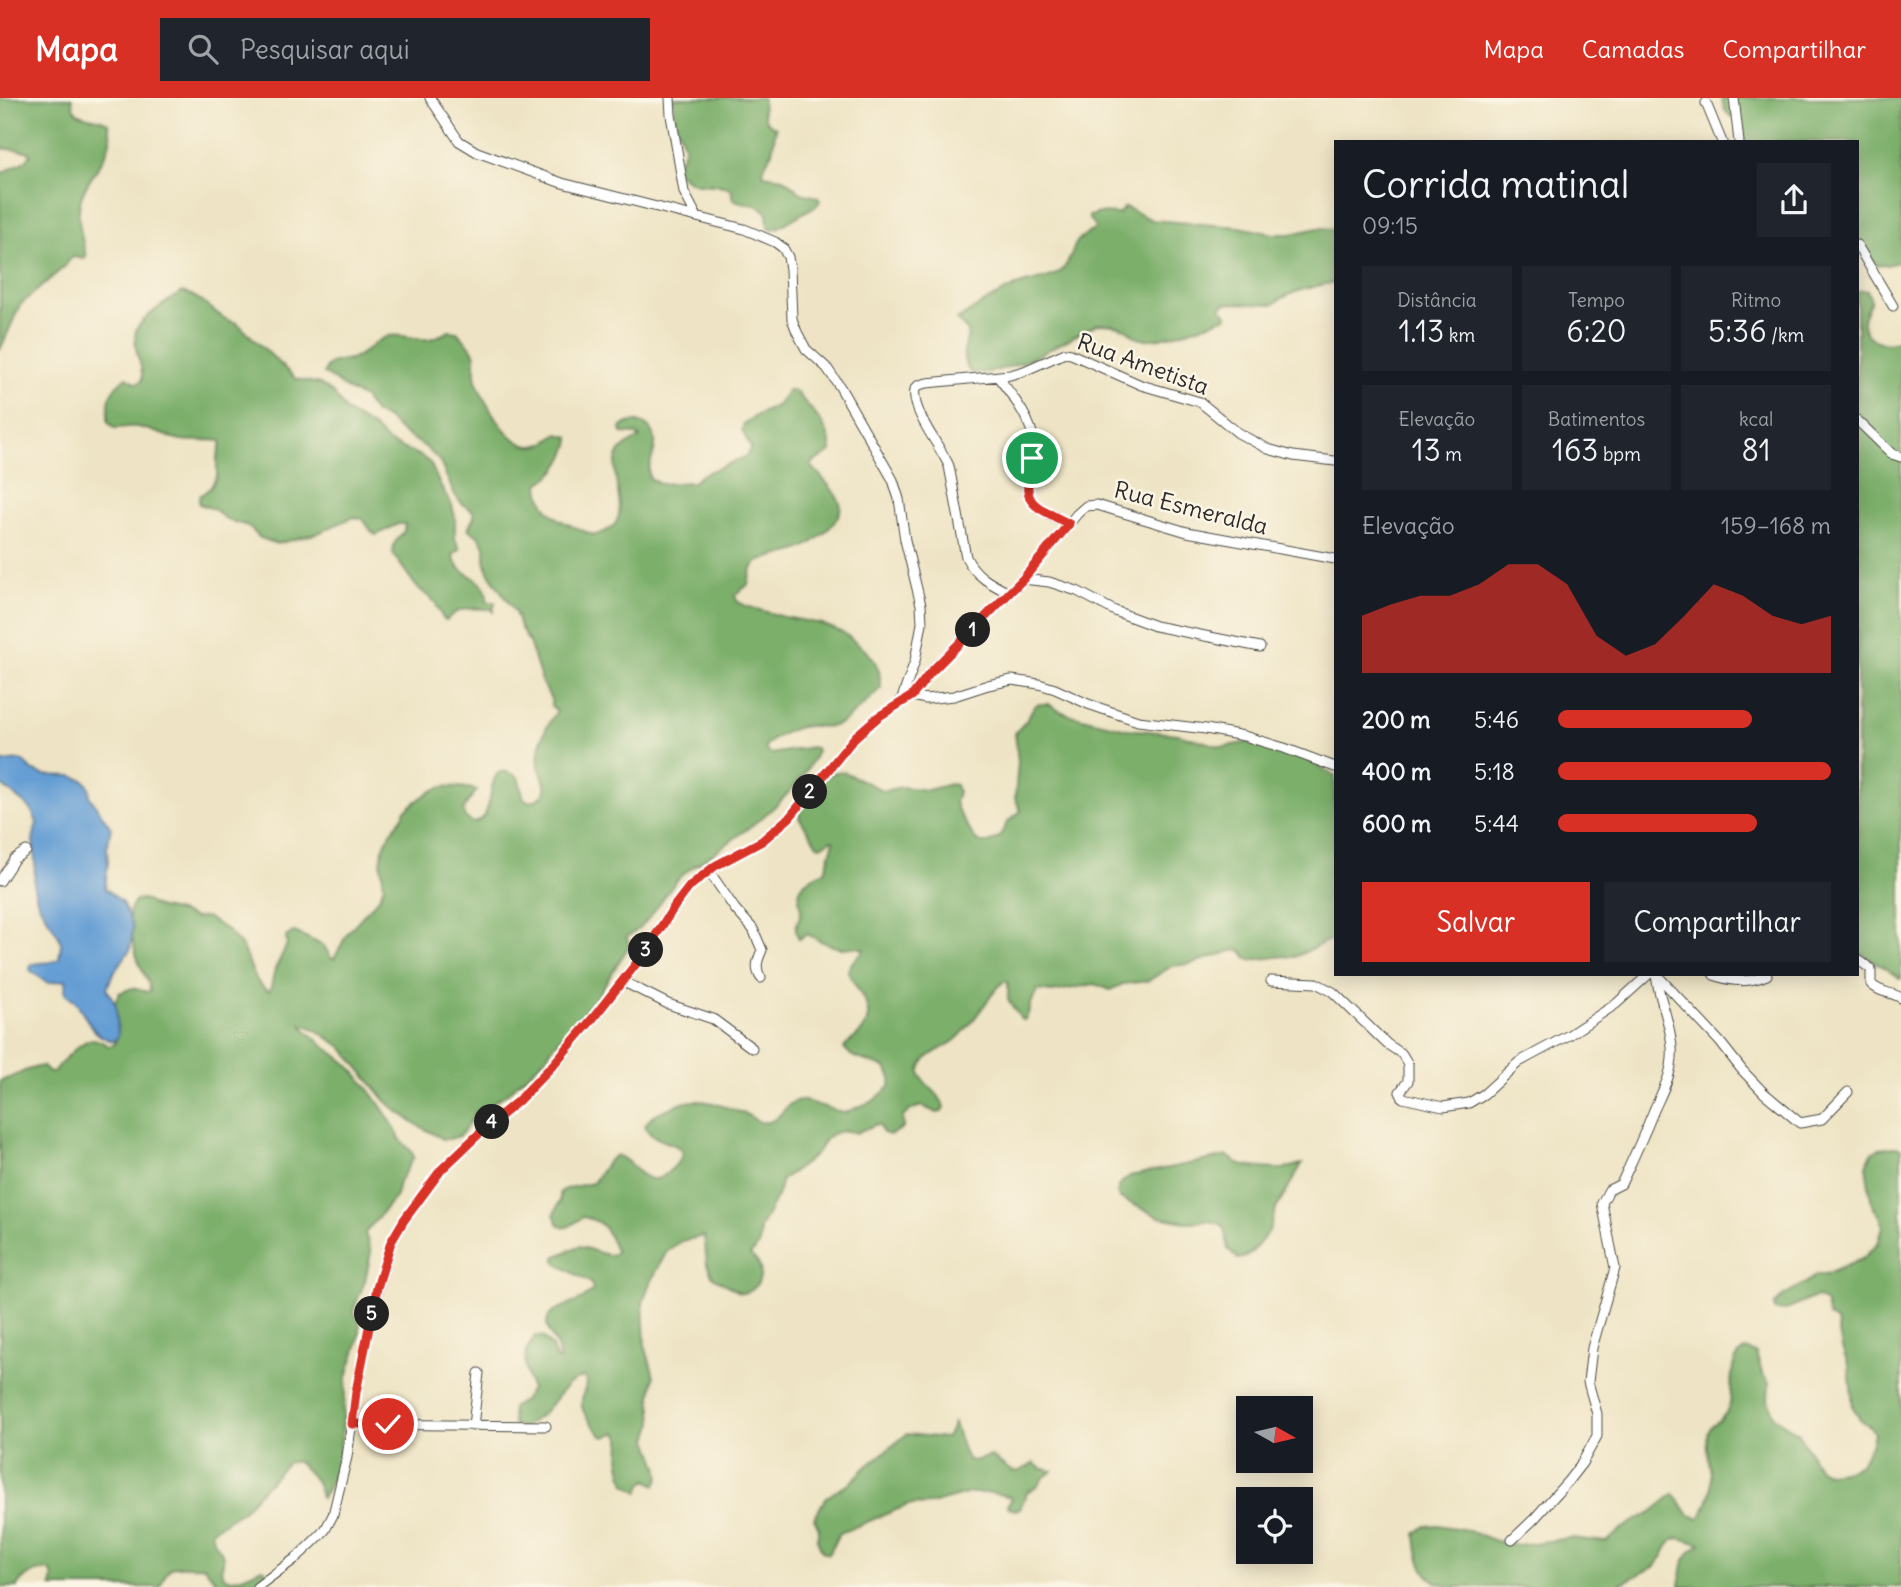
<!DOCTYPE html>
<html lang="pt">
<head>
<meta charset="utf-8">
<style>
	:root { --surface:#171b24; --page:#20242c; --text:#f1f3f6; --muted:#9ea1a6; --accent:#d93025 }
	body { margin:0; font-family:Delius,sans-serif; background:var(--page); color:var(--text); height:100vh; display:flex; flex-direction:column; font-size:26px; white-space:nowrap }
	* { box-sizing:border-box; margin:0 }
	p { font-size:23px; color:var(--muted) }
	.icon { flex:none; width:38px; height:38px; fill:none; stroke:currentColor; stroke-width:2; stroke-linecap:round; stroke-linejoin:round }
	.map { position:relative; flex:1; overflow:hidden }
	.details { position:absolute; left:1334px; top:42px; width:525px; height:836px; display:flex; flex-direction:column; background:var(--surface); border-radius:0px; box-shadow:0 4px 18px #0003 }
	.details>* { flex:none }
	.needle { width:46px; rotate:98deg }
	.tools { position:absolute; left:1236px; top:1298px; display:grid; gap:14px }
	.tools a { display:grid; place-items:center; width:77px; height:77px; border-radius:0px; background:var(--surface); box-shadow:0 4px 18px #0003; font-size:35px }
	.pin { position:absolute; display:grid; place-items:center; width:60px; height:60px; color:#fff; margin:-30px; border:4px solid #fff; border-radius:50%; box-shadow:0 2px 7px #0007 }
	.km { position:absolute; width:35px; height:35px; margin:-18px; border-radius:50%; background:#222; color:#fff; font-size:19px; line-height:35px; text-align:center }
	.round { display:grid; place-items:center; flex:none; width:74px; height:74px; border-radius:0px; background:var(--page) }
	.overview { display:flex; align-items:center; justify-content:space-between; height:119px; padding:0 28px }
	h1 { font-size:38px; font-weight:600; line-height:52px }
	.stats { display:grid; grid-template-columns:repeat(3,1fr); gap:10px; height:119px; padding:7px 28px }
	.stats div { display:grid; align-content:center; border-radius:0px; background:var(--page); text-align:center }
	.stats b { font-size:30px; font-weight:600 }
	.stats small { font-size:19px; font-weight:400 }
	.stats p { font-size:19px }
	.chart { height:196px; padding:14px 28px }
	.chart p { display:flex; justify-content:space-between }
	.chart svg { width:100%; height:126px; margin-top:7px; fill:var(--accent); opacity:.7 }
	.button { display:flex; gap:14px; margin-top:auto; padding:14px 28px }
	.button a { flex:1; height:80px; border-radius:0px; background:var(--accent); color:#fff; font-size:28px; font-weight:600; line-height:80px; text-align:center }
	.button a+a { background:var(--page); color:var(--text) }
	ul { padding:0 28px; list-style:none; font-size:23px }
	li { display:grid; grid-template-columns:112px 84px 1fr; align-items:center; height:52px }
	li i { height:18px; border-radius:9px; background:var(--accent) }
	header { display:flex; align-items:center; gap:42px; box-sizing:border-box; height:98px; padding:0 35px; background:var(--accent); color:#fff }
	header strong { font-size:33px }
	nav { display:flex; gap:38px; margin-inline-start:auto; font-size:24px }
	.search { width:490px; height:63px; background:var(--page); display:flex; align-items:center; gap:18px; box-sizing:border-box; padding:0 24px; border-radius:0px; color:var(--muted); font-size:26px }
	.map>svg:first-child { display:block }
	.forest { fill:#7baf6a; stroke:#536d4a; stroke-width:2 }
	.water { fill:#659ed4; stroke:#486480; stroke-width:2 }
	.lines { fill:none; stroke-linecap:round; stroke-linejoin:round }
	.street-casing { stroke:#484742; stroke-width:11 }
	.street { stroke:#fff; stroke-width:9 }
	.route-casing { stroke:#fff; stroke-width:14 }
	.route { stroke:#d93025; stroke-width:9 }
	.labels { text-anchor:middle; stroke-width:5; stroke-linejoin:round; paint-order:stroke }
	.street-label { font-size:23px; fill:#2b2b2b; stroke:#fcf5e5 }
</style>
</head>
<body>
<header>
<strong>Mapa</strong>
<div class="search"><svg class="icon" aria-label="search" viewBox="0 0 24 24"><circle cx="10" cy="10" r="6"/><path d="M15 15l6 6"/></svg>Pesquisar aqui</div>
<nav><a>Mapa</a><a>Camadas</a><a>Compartilhar</a></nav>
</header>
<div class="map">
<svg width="1901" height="1489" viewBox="0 0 1901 1489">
	<rect width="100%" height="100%" fill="#fcf5e5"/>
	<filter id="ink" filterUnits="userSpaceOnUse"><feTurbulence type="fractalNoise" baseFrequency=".0143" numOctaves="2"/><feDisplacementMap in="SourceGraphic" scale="14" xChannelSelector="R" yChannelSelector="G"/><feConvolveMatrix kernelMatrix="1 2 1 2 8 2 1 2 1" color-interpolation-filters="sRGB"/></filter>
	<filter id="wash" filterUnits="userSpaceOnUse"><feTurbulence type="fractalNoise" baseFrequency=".00686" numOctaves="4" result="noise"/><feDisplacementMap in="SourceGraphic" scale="28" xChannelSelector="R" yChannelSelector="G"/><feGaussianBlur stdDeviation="1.57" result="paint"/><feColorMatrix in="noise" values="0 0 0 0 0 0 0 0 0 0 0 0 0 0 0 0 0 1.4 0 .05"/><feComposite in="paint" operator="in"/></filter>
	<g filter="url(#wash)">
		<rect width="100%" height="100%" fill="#eee4c5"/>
		<!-- forest -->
		<path class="forest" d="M0 0H72C72 25 93 15 108 25 120 55 85 77 80 105 76 122 83 142 86 159L83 161 75 159 71 160 65 168 20 207 0 252V76L25 63 31 57 27 53 0 50Z
			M673 0H763C762 14 761 23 776 30L772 54 764 69 763 77 783 80 801 95 818 99 820 103 817 107 779 129 772 131 768 129 767 114C755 102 744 109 732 100V93C721 83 707 89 694 85 687 83 680 76 674 72L682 57 685 49 676 26Z
			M1722 0H1901V163L1887 167H1876L1857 143V44H1744C1743 38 1742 30 1738 25 1730 13 1725 21 1722 0Z
			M1125 109 1152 122 1239 129 1274 136H1291L1318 130 1335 131V184C1314 189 1291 192 1274 206L1227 205 1222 208V211L1227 217V219C1205 226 1163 244 1142 241 1134 240 1131 233 1124 230 1115 226 1106 226 1097 226 1064 243 1007 280 970 274 958 258 967 249 968 233L957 222C976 209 994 198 1014 189 1029 182 1048 183 1061 173 1070 166 1071 153 1077 144 1081 138 1089 135 1095 131V128L1089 121V118L1099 115 1118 116Z
			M1862 192 1867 193 1871 202C1869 208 1863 217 1863 223 1862 243 1887 250 1901 241V881L1857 852V194Z
			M182 194C206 199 217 222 237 225L296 281 320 286 334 296 346 313 374 330 388 344 421 358 430 365 441 389 452 407 455 419V441L460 451 453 457C458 482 489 475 487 504H495L493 515 492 511C474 511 459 507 447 522L443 521 435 504 416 488 393 456 394 446 404 433 405 426H398L376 437 372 434 363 421 353 419 318 435 277 446 260 440 248 428 227 422 214 411 199 406V399L211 389 217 378V360L221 347V343C207 341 194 344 181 342 165 339 151 331 137 329 129 328 121 330 114 330L108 324C108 303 109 290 127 279L137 286 142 282C143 268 138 263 136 250 136 245 134 238 136 233 140 221 170 201 182 194Z
			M450 233 457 234C462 240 472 248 474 255 477 263 473 273 476 282 483 302 509 350 534 348 544 347 551 341 558 336L570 339C571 348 560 368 553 375 550 379 543 383 539 386 541 420 567 426 594 437 646 426 599 376 622 351 626 346 635 342 640 339L636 336 622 335 621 330C634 318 651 325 655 342 657 356 645 367 650 381L660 386 692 384 697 381 701 377 745 359 751 350 742 332 744 326 757 317 778 307 788 292H792L796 294C810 311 832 330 831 354 825 359 814 361 811 367 819 377 837 394 840 405 845 421 817 442 805 449 791 457 772 456 758 464 750 469 750 478 748 487L736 496 735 499 738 504 746 508 784 519 822 526 844 535 865 552 874 562 879 573 881 590C872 598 848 623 839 626 828 631 816 627 806 628 790 630 778 638 766 647V652L771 656 812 649 816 650 817 653C798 696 753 728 715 754 703 763 691 769 680 779 661 798 652 825 627 839L629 848 598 897 574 927 553 948 547 959 505 997 475 1015 465 1032 459 1038 450 1041H443L419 1028 397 1013 385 1002 342 949 311 929 301 926C311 940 333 954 347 966 365 983 380 1006 393 1027 396 1032 398 1038 401 1042 406 1049 411 1050 414 1059L399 1084 396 1098 365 1135 371 1154 365 1183 353 1213C358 1220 360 1224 360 1233 359 1249 350 1264 347 1280 341 1318 346 1369 321 1400 318 1382 311 1377 298 1364H288L242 1413 211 1433C214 1452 229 1451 221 1472L225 1480C238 1483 251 1475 262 1470L267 1473C259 1489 238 1489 220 1489L204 1468C177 1470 171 1459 160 1489H51L53 1479 50 1472C38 1472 23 1477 17 1489H0V983C15 979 28 969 43 968L48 974 52 975C61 966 80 942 93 941 98 941 104 945 109 948L114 947 118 936 115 904 119 895 132 890 148 894 150 893C149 882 144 877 140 867 135 856 128 824 130 812 131 809 134 805 136 802L143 801 157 809 179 814 195 820 206 819 227 832 241 847 257 883 266 892 270 893 275 871 287 847 286 839 293 834 297 835 324 848 331 860 334 861 348 834 379 800 384 788 381 766 383 751 389 738 404 717V713C434 690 439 683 477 692 469 705 452 715 474 725 502 717 479 655 518 679L524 701 531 704C536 702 542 700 545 694 548 686 540 675 539 667 536 647 546 628 557 613L551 608V601L542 584 529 544 520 529 515 514 488 474 485 462V448L478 438 468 431 474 419 473 413 462 406 455 397 439 362 424 348 403 335 388 321 375 315 363 299 348 292 324 275C329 259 344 265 356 259 368 253 376 241 389 238 403 235 416 243 429 241 435 240 443 236 450 233Z
			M1039 606H1049L1058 612 1070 617 1127 631 1178 636 1222 649 1249 644 1276 650 1301 658 1335 678V842H1329L1295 859 1284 858 1252 862 1247 860 1242 853 1235 852 1190 866 1172 868 1148 883 1123 886 1110 892 1095 886 1052 894 1037 892C1036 897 1033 901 1031 905 1027 913 1031 915 1024 922L1021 921 1008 902V884H1003C985 902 972 929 954 943 944 951 919 958 920 975 921 986 940 993 944 1009L942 1014 937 1015 922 1008C913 1010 909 1013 903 1019V1030L890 1037 883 1035 879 1027 876 1026 856 1035C847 1031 832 1033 825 1042 821 1047 820 1052 815 1057 805 1066 794 1074 782 1081L778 1096 760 1130 759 1147 750 1157C753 1159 756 1162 758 1165 765 1178 756 1195 741 1195L713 1179 707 1166 704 1138 682 1143 667 1153 649 1187 643 1204 645 1247 654 1278 651 1298 653 1326 648 1341 658 1368 660 1378 656 1387 647 1382 642 1386 639 1394 625 1386 620 1366 621 1340 616 1334 606 1339 602 1338C585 1316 575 1313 587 1285L585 1279C566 1282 558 1299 546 1312 540 1319 530 1325 523 1330L513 1326 512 1310 524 1302 531 1291C525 1270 520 1256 536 1238L543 1239 552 1249 556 1261 559 1263C559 1243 552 1245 548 1230 541 1211 573 1207 584 1200 585 1199 592 1193 593 1192L591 1185 559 1167 555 1163V1159L579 1148 607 1157 614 1156 616 1153C607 1134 606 1123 583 1119 569 1129 561 1138 554 1116L560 1103V1094L568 1090 593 1085 608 1063 616 1057C631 1061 636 1078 652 1081 658 1082 662 1079 666 1076 709 1040 652 1051 645 1028 651 1017 659 1014 670 1010 678 1006 687 1003 696 1003 710 1002 735 1012 748 1017 755 1021 759 1026 768 1024 783 1021 785 1002 802 1002L844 1015 873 1003 890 989 891 980 886 970 852 958 844 950C849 942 859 939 864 930 877 909 855 892 848 873 852 860 859 860 864 851 850 846 851 851 840 850 829 848 816 841 807 836L799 841C792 825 799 827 801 813 801 807 798 801 799 795 801 783 815 777 825 773L834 743 831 742 821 748 817 747C814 741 800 722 799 719 798 709 824 678 833 675 837 673 840 674 844 674L884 693 901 689 928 692 950 686 956 687 958 694 955 704 958 713 975 741 981 745H989L999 739 1008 724 1021 713 1015 700 1018 664 1015 635 1026 623 1034 608Z
			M1895 1049 1901 1050V1489H1680C1683 1466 1680 1460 1701 1446L1678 1440 1673 1442 1668 1448 1663 1458 1654 1469 1614 1489H1452C1447 1487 1440 1486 1436 1484 1420 1474 1417 1453 1416 1436L1425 1428 1438 1427 1467 1432 1495 1443 1519 1447 1570 1440 1607 1444 1621 1431 1653 1413 1674 1396 1689 1417 1699 1420C1703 1415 1705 1411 1707 1405 1708 1400 1711 1395 1711 1390 1714 1372 1703 1353 1708 1335 1711 1323 1728 1321 1730 1305 1733 1287 1727 1261 1746 1251L1756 1255 1763 1277 1769 1285 1768 1302 1774 1319 1799 1336 1819 1371 1827 1375 1838 1374 1851 1371 1860 1366 1871 1347 1874 1335 1870 1328 1860 1322 1853 1309 1849 1268 1842 1250 1837 1224 1829 1219 1825 1204 1818 1199C1803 1201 1791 1215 1775 1212L1774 1207 1784 1197 1807 1184 1816 1177H1825L1862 1161 1878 1146 1883 1128 1880 1118 1872 1107 1866 1068 1872 1055 1879 1051Z
			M1227 1058C1232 1060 1236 1065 1241 1067 1243 1068 1277 1072 1280 1071 1287 1071 1295 1067 1302 1066L1275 1113 1269 1133 1252 1154 1246 1159 1238 1161 1228 1151 1224 1129 1221 1126 1207 1123 1185 1124 1159 1119 1120 1100 1117 1096C1118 1087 1122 1083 1130 1078Z
			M954 1325 964 1355 969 1362 974 1363 990 1358C1012 1369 1007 1383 1034 1365L1040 1370 1053 1373 1043 1380 1037 1389 1027 1394 1020 1411C1015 1413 1011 1412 1007 1407L1012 1401 1011 1399 992 1395H970L931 1406 908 1407 840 1435C834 1441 834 1450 828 1456L822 1453 817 1441 819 1430 814 1420 825 1401 837 1392 848 1387 866 1369 907 1336 945 1340 949 1336Z"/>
		<!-- water -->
		<path class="water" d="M21 662 32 672 44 677 72 678 84 682 89 688 90 699 111 730 107 749 108 765 105 790 122 804 133 829 130 852 112 877 107 891 116 907 118 938 114 943C93 939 89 924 78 907 75 902 70 899 65 895L66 882 48 885 30 872 31 867C40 863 51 867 59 861L61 845 58 837 38 805 34 790 35 763 33 742 37 724 30 710 0 686V664Z"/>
	</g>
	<g filter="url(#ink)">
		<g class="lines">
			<!-- street casing -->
			<g class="street-casing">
				<path id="street" d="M430 0 459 43 477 54 562 85 744 131 775 144 783 150 788 159 790 171 792 221 797 234 806 251 827 270 840 289 893 382 899 401 905 442 921 507 922 525 915 563 900 606
					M670 0 671 17 684 94 697 119
					M1734 0 1739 44
					M1706 5 1722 44
					M1857 147 1893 208
					M998 279C1011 296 1033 323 1034 346 1034 356 1030 368 1028 378 1021 408 1047 414 1069 426
					M1857 322 1892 356 1901 359
					M1023 481 1049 484 1077 493 1115 513 1155 528 1260 549
					M1009 495C991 486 975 478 966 459L949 368C940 347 911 314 915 291L919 287 927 285 1010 277 1024 273 1065 255 1071 256 1141 287 1200 304 1238 335 1268 351 1293 358 1335 363
					M912 598 930 574 1023 481 1077 416 1086 408 1097 407 1187 434 1335 461
					M709 773 735 811 753 831 762 852C758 861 754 870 761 880
					M0 783 14 761 26 753
					M1857 861 1871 871V886C1881 896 1890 893 1901 900
					M1657 877 1720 944 1742 972 1764 995 1800 1025 1822 1021 1848 994
					M1714 877C1733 884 1749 885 1767 877
					M622 883 668 906 713 921 752 950
					M1271 883 1316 885 1333 894 1387 946 1402 956 1408 966V983L1400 994 1403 1000 1443 1009 1469 1005 1484 996 1519 964 1569 937 1616 906 1648 877
					M352 1326 546 1328
					M473 1328 479 1275
					M1512 1442 1534 1421 1568 1383 1582 1365 1597 1338V1316L1588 1284 1592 1250 1615 1170 1602 1105 1609 1092 1621 1086C1633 1061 1644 1037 1654 1012 1663 992 1674 973 1672 950 1671 925 1659 902 1656 877
					M257 1489 296 1460 311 1446 325 1432 333 1417 347 1359 356 1294 378 1190 391 1144 404 1122 441 1072 483 1032 518 1003 552 968 594 919 643 857 676 806 690 788 715 768 762 743 790 719 855 639 878 619 912 598 926 601 954 598 988 587 1012 582 1039 586 1055 591 1088 606 1138 623 1206 631 1244 638 1284 650 1335 669"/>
			</g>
			<!-- street -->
			<use href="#street" class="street"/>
		</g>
	</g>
	<g class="lines" filter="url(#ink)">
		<!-- route casing -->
		<g class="route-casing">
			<path id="route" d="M388 1326H352L356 1294 377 1190 391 1144 404 1122 441 1072 483 1032 518 1003 552 968 594 919 643 857 676 806 690 788 715 768 762 743 790 719 855 639 878 619 912 598 930 575 1023 481 1069 426C1030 405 1021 408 1032 360"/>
		</g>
		<!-- route -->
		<use href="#route" class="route"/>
	</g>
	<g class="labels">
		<!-- street labels -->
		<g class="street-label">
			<text transform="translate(1143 266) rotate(20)" y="8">Rua Ametista</text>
			<text transform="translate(1191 410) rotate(14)" y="8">Rua Esmeralda</text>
		</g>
	</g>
</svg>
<div class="tools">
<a><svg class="needle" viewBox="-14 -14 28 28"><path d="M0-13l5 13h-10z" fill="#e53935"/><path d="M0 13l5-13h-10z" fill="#9ea1a6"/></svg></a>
<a><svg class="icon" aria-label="locate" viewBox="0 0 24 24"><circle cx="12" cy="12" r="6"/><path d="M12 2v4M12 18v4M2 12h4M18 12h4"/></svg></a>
</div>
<div class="pin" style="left:1032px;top:360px;background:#1e9e55"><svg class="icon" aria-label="arrive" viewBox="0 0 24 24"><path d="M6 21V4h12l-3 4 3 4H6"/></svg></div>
<div class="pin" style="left:388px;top:1326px;background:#d93025"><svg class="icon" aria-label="check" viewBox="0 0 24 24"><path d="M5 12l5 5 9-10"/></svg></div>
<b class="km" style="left:973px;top:532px">1</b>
<b class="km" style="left:810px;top:694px">2</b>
<b class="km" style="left:646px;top:852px">3</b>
<b class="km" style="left:492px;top:1024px">4</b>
<b class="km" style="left:372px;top:1216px">5</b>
<section class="details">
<div class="overview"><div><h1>Corrida matinal</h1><p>09:15</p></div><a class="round"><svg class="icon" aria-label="share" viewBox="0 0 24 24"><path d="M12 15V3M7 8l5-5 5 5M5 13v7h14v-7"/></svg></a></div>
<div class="stats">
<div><p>Distância</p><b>1.13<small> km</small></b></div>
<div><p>Tempo</p><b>6:20</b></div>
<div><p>Ritmo</p><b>5:36<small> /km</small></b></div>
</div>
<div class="stats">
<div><p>Elevação</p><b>13<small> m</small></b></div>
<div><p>Batimentos</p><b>163<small> bpm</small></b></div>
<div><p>kcal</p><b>81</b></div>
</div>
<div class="chart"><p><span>Elevação</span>159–168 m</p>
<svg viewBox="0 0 160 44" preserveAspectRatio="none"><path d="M0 44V24L10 20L20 17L30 17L40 13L50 6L60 6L70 13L80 31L90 38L100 34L110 24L120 13L130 17L140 24L150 27L160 24V44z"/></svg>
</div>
<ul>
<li><b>200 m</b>5:46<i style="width:71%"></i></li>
<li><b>400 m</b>5:18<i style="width:100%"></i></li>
<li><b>600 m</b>5:44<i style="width:73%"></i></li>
</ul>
<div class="button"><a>Salvar</a><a>Compartilhar</a></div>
</section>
</div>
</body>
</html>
